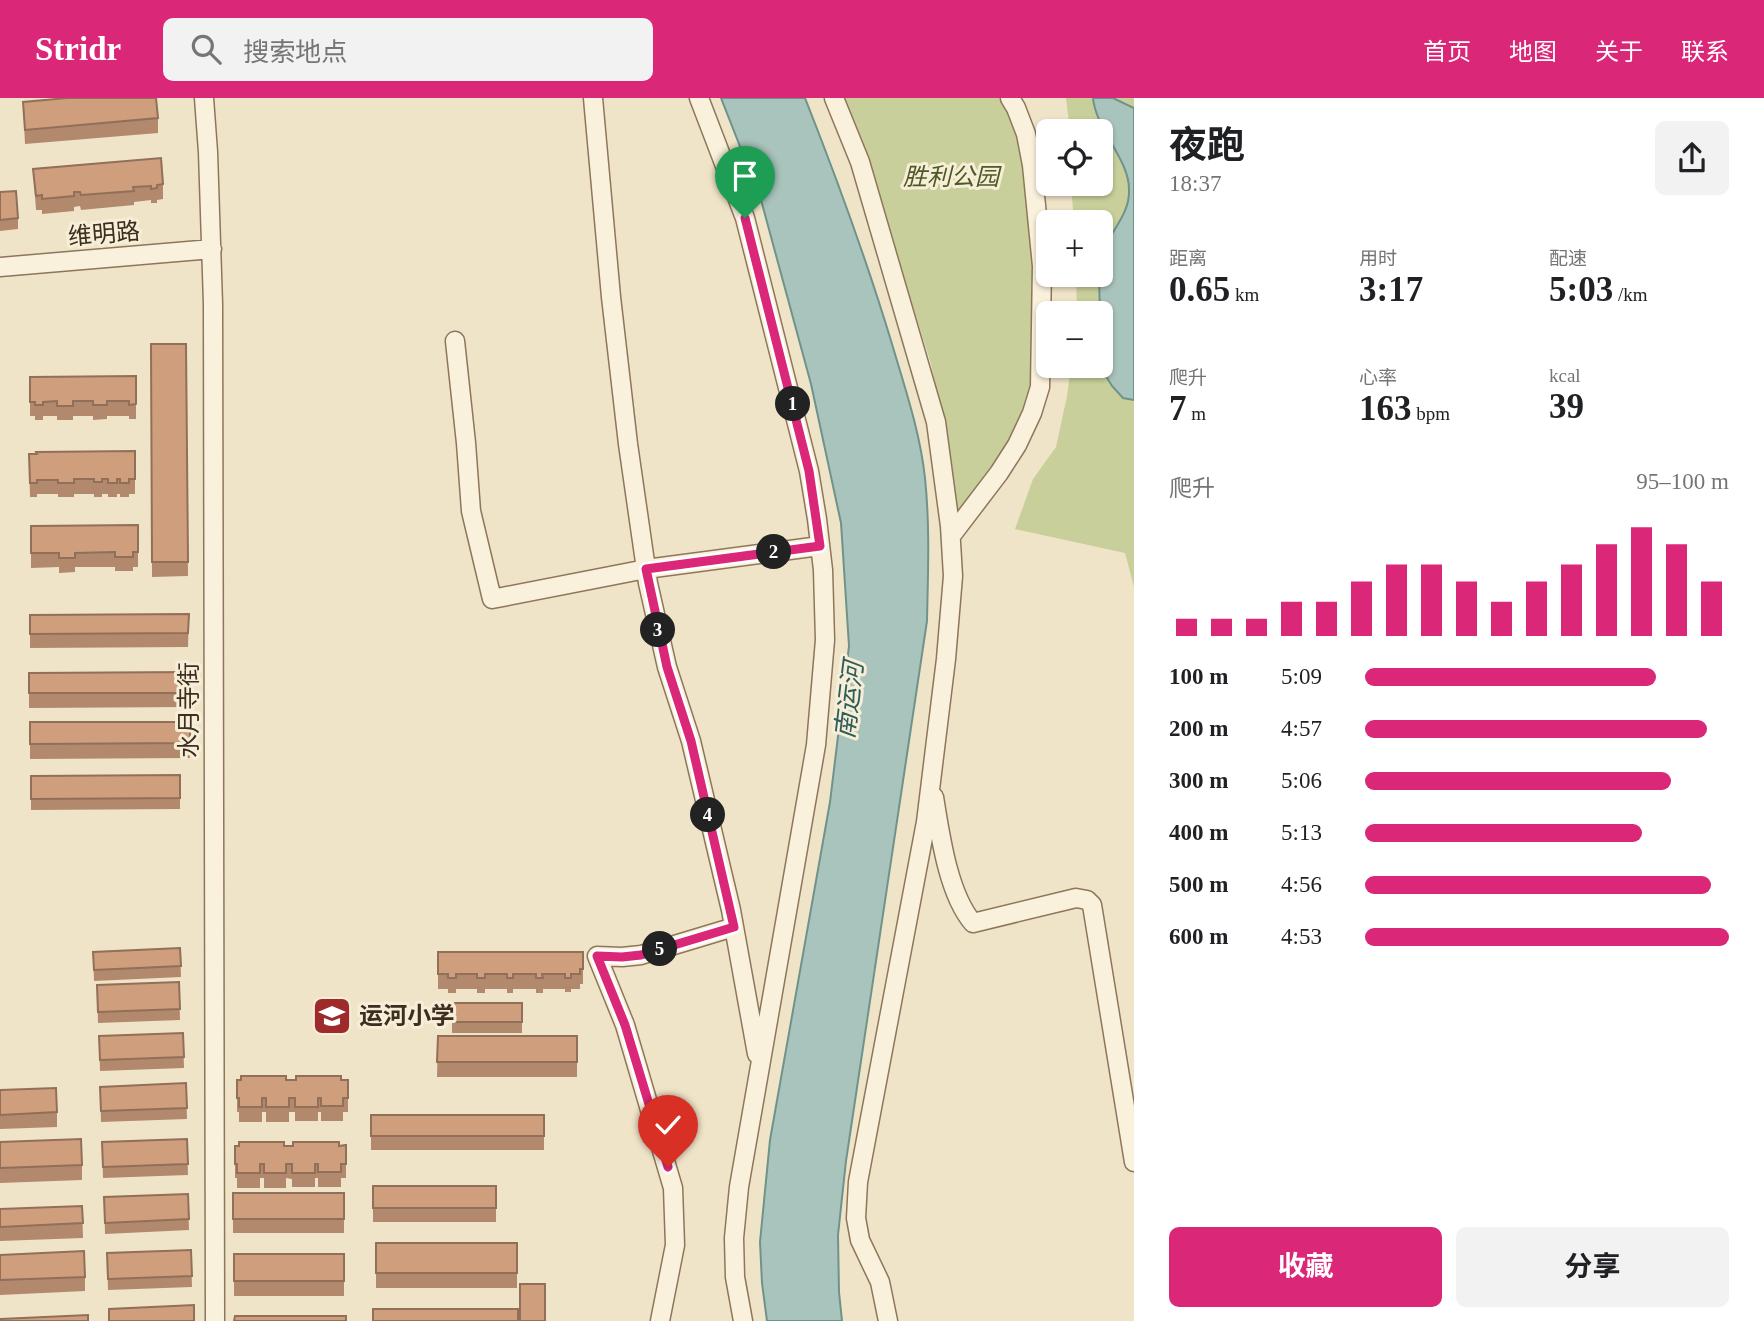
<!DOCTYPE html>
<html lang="zh">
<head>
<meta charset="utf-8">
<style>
	:root { --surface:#fff; --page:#f2f2f2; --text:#202124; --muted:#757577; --accent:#db2777 }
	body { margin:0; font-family:"Times New Roman","Noto Sans SC",serif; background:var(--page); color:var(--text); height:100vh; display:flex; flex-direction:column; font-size:26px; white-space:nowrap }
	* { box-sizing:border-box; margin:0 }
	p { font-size:23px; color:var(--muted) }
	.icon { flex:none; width:38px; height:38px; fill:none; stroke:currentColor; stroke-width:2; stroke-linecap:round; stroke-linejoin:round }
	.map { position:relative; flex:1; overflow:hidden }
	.panel { display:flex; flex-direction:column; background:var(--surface); width:630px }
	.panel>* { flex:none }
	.controls { position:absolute; left:1036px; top:21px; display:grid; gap:14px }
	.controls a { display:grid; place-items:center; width:77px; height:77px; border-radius:10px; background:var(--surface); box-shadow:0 2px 5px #0004; font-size:35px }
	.pin { position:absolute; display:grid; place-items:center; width:60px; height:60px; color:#fff; margin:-72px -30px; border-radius:50% 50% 50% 0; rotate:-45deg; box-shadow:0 0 7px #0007 }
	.pin .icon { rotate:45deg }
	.km { position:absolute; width:35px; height:35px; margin:-18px; border-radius:50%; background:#222; color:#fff; font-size:19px; line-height:35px; text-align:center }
	.round { display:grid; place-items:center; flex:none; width:74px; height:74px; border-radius:10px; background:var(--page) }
	.headline { display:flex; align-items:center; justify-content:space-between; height:119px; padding:0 35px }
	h1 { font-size:38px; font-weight:700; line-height:52px }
	.metrics { display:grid; grid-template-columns:repeat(3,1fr); gap:10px; height:119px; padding:7px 35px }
	.metrics div { display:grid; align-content:center }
	.metrics b { font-size:35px; font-weight:700 }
	.metrics small { font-size:19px; font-weight:400 }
	.metrics p { font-size:19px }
	.chart { height:196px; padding:14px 35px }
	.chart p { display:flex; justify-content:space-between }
	.chart svg { width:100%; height:126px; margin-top:7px; stroke:var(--accent); stroke-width:6 }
	.action { display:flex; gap:14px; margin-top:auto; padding:14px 35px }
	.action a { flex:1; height:80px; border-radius:10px; background:var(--accent); color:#fff; font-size:28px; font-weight:700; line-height:80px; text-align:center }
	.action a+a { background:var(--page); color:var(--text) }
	ul { padding:0 35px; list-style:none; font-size:23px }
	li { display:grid; grid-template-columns:112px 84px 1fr; align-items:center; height:52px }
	li i { height:18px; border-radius:9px; background:var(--accent) }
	header { display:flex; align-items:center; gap:42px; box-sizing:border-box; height:98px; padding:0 35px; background:var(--accent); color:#fff }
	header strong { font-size:33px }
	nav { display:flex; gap:38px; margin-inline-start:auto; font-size:24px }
	.search { width:490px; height:63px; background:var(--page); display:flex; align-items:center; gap:18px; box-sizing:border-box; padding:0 24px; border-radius:10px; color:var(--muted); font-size:26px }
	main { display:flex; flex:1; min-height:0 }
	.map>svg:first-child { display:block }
	.green { fill:#c9cf9b }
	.water { fill:#a9c4bc; stroke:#6f938a; stroke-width:2 }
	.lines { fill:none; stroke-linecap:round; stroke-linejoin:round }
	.minor-casing { stroke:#8d765c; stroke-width:21 }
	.minor { stroke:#faf1dc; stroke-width:18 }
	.wall { fill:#b2896c }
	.building { fill:#cf9f7d; stroke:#916f58; stroke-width:2 }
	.route-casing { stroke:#fff; stroke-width:14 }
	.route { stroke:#db2777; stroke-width:9 }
	.labels { text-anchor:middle; stroke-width:6; stroke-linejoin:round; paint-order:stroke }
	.park-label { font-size:24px; font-style:italic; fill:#4d5a26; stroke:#f7eed8 }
	.street-label { font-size:24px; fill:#3d2e20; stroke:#f7eed8 }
	.poi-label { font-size:24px; font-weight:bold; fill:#3d2e20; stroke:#f7eed8; text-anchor:start }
	.water-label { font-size:26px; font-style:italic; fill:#2f5d5a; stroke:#f7eed8 }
</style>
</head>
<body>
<header>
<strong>Stridr</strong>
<div class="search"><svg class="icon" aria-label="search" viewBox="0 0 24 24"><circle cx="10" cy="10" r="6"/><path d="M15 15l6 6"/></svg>搜索地点</div>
<nav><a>首页</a><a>地图</a><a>关于</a><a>联系</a></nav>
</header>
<main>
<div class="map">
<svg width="1134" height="1223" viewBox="0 0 1134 1223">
	<rect width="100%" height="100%" fill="#f0e4c8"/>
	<!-- green -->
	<path class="green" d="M844 0H1001L1017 25 1033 122 1034 269C1031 287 1028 306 1021 323 1006 357 982 385 961 415L956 413 951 365 931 266 860 40Z
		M1066 0H1134V489L1125 455 1015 431 1033 381 1056 349 1067 298 1071 268H1101V215H1077L1076 177H1101V124H1074L1071 86H1101V33H1070Z"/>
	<!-- water -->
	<path class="water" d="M721 0H805C837 81 867 163 892 246 905 290 920 334 925 380 930 428 928 475 927 523L846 1063 838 1137 839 1194 842 1223H767L762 1185 760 1144 770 1042 830 704 849 548 841 425 811 286 761 102Z
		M1093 0H1113L1134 10V302L1123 300 1112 288 1104 275 1101 260 1099 177H1101C1101 171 1100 166 1101 160 1101 155 1105 150 1107 145 1116 127 1130 113 1129 91 1129 61 1096 32 1093 0Z"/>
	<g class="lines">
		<!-- minor casing -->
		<g class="minor-casing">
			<path id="minor" d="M204 0 208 54 213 206 215 1223
				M593 0 611 199 628 346 648 485 667 569 691 643 731 812 757 956
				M699 0 745 120 809 373 817 421 823 472 825 542 816 647 739 1089 734 1140 735 1179 743 1223
				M834 0 860 64 936 324 950 428 953 478 946 561 926 724 858 1084 856 1120 860 1142 880 1184 888 1223
				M0 169 212 151
				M455 243 466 345 471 413 492 501 646 471 820 448
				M951 438 999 375 1017 347 1032 315 1040 289 1042 168 1032 67 1026 36 1016 10 1010 0
				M934 699C940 736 948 796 973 825L1076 800 1087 802 1092 807 1134 1064
				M660 1223 675 1147 673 1090 625 927 597 858 622 859 641 857 734 829"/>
		</g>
		<!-- minor -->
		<use href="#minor" class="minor"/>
	</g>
	<!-- wall -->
	<path class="wall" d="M23 4 158 20V35L25 46Z
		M33 71 163 86V101L157 102V105H151V102L134 104V107L81 112 80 108 74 109V113L42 116V112H36Z
		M0 94 18 120V131L0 133Z
		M151 246H186L188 478 152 479Z
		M136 278V321H129V318H107V321L93 322V318H73V322H57V318H43V322H35V318H30V279Z
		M135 353V396H129V399H120V396H117V399H108V396H102V399H94V396H74V399H58V396H37V399H30L29 356Z
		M138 427V469H133V473H115V469H75V474L59 475V469L31 470V428Z
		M189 516 188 549 30 550V517Z
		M189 574V609L29 610V575Z
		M30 624H190V660L30 661Z
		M180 677V711L31 712V678Z
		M180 850 181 879 94 883 93 854Z
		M438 854H583V886H580V891H571V894H565V891H543V895H536V891H513V895H507V891H485V895H477V891H456V895H448V891H438Z
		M179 884 180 922 98 925 97 887Z
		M452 905H522V935H452Z
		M183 935 184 970 100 973 99 938Z
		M438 938H577V979H437Z
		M237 982H348V1014H343V1023H321V1014H318V1023H295V1014H289V1024H266V1014H262V1024H239V1014H237Z
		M186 985 187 1021 101 1024 100 989Z
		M0 992 57 1014V1029L0 1031Z
		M371 1017H544V1052H371Z
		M187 1041 188 1077 103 1080 102 1044Z
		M0 1044 82 1067V1082L0 1085Z
		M346 1047V1080H341V1089H318V1080H315V1089H292V1081L286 1080V1090H264V1080H260V1090H237V1080H235V1048Z
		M373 1088H496V1124H373Z
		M233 1095H344V1135H233Z
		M188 1096 189 1132 105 1136 104 1099Z
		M82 1108 83 1140 0 1143V1111Z
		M376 1145H517V1190H376Z
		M191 1152 192 1189 108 1192 107 1155Z
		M234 1156H344V1198H234Z
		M0 1157 85 1179V1193L0 1197Z"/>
	<!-- building -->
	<path class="building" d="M67 0H156L158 20 25 32 23 4Z
		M161 60 163 86 157 87V90L151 91V88L133 89 134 93 81 97 80 94H74V98L42 101V97L36 98 33 71Z
		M16 93 18 120 0 122V94Z
		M151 246H186L188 464H152Z
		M136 278V306L129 307V303H107V307H93V303H73V308H57V303L43 304V307H35V304H30V279Z
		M135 353V381H129V385H120V381H117V385H108V381H102V384H94V381H74V385H58V382H37V385H30L29 356H37L36 354Z
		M138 427V454H133V459H115V454L75 455V460H59V455H31V428Z
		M189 516 188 535 30 536V517Z
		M189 574V595H29V575Z
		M30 624H190V645L30 646Z
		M180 677V700L31 701V678Z
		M180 850 181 868 94 872 93 854Z
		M438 854H583V871H580V876H571V880H565V876H542L543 880H536V876H513V880H507V876H485V880H477V876H456V880H448V876H438Z
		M179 884 180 911 98 914 97 887Z
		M452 905H522V924H452Z
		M183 935 184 959 100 962 99 938Z
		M438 938H577V964H437Z
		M241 978H286V982H296V978H341V982H348V1000H343V1008H321V1000H318V1009H295V1000H289V1009H266V1000H262V1009H239V1000H237V982H241Z
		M186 985 187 1010 101 1013 100 989Z
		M56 990 57 1014 0 1017V992Z
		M371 1017H544V1038H371Z
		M81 1041 82 1067 0 1070V1044Z
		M187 1041 188 1066 103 1069 102 1044Z
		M239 1044H284V1048H293V1044H339V1048L346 1047V1066H341V1074H318V1066H315V1075H292V1066H286V1075H264V1066H260V1075H237V1066H235V1048H239Z
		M373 1088H496V1110H373Z
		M233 1095H344V1121H233Z
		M188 1096 189 1121 105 1125 104 1099Z
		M82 1108 83 1125 0 1129V1111Z
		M376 1145H517V1175H376Z
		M191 1152 192 1178 108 1181 107 1155Z
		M84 1153 85 1179 0 1182V1157Z
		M234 1156H344V1183H234Z
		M520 1186H545V1223H520Z
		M194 1207V1223H109V1211Z
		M373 1211H518V1223H373Z
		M88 1217V1223H0V1221Z
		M235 1218H346V1223H234Z"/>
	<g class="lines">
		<!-- route casing -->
		<g class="route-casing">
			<path id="route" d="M668 1069 625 927 597 858 622 859 641 857 734 829 691 643 667 569 646 471 820 448 809 373 745 120"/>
		</g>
		<!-- route -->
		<use href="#route" class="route"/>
	</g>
	<!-- icons -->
	<defs>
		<g id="school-square" transform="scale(2.0125)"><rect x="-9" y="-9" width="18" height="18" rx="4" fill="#9e2a2b" stroke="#f7eed8"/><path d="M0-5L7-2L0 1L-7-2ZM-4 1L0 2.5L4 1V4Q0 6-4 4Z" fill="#fff"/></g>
	</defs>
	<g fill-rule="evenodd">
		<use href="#school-square" x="332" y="918"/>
	</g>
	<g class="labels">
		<!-- park labels -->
		<g class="park-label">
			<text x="951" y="87">胜利公园</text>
		</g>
		<!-- street labels -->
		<g class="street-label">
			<text transform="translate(104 136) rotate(-5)" y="8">维明路</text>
			<text transform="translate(189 612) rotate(-90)" y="8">水月寺街</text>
		</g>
		<!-- poi labels -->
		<g class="poi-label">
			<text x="359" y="926">运河小学</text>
		</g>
		<!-- water labels -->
		<g class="water-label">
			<text transform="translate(849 602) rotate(-83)" y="9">南运河</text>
		</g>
	</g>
</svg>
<div class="controls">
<a><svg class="icon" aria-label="locate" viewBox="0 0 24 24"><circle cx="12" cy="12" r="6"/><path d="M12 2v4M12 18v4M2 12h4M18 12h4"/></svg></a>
<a>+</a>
<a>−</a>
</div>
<div class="pin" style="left:745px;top:120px;background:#1e9e55"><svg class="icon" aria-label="arrive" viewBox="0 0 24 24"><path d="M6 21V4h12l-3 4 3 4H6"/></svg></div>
<div class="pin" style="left:668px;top:1069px;background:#d93025"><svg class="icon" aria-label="check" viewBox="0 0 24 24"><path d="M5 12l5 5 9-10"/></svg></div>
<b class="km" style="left:793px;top:306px">1</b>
<b class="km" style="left:774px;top:454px">2</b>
<b class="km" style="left:658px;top:532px">3</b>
<b class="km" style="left:708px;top:717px">4</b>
<b class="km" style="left:660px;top:851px">5</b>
</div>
<section class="panel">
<div class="headline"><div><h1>夜跑</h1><p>18:37</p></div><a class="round"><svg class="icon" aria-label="share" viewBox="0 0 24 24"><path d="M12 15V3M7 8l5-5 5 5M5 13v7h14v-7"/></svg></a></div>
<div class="metrics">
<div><p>距离</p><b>0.65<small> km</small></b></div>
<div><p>用时</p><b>3:17</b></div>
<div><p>配速</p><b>5:03<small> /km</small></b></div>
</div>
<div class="metrics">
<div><p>爬升</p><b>7<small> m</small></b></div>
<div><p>心率</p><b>163<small> bpm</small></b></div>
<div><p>kcal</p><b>39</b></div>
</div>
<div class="chart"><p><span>爬升</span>95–100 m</p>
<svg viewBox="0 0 160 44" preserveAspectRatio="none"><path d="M5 44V38M15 44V38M25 44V38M35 44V32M45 44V32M55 44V25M65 44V19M75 44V19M85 44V25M95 44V32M105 44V25M115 44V19M125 44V12M135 44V6M145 44V12M155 44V25"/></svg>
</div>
<ul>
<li><b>100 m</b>5:09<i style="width:80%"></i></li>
<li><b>200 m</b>4:57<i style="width:94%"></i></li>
<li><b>300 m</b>5:06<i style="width:84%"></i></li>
<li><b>400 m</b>5:13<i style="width:76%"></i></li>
<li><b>500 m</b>4:56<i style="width:95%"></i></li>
<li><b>600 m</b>4:53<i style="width:100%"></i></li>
</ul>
<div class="action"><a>收藏</a><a>分享</a></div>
</section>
</main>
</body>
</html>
